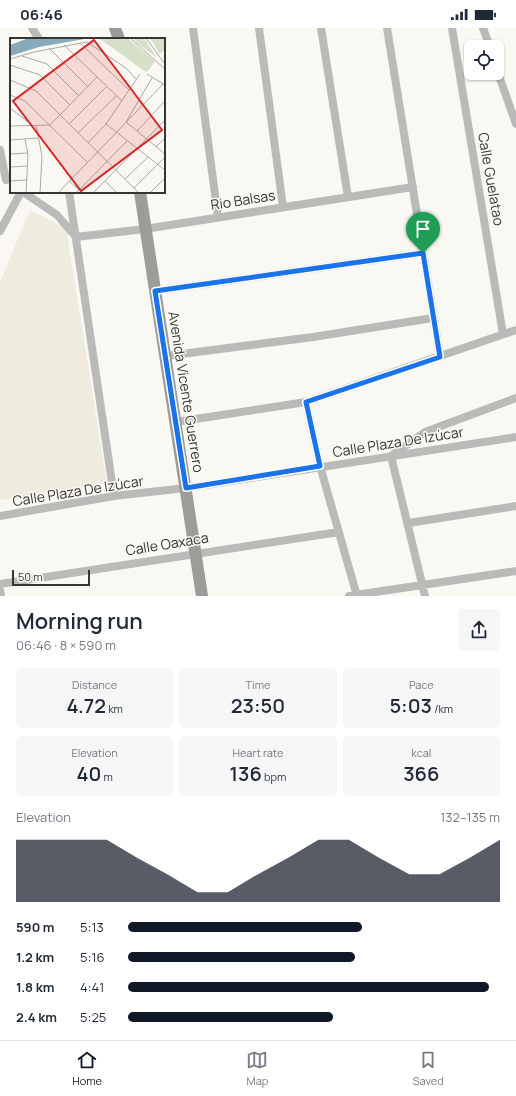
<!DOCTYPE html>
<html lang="en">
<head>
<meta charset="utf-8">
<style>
	:root { --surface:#fff; --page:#f6f6f7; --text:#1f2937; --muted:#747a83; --line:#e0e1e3; --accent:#111827 }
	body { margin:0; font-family:Manrope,sans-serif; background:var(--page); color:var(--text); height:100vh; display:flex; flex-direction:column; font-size:15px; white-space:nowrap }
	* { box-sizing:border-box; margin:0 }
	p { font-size:13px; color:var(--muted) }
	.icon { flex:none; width:22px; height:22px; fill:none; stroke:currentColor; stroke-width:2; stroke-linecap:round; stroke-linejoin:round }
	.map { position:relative; height:568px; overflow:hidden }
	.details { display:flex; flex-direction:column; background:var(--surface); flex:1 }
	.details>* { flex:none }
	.fabs { position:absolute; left:464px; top:12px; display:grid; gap:8px }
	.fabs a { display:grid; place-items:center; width:40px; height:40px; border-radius:6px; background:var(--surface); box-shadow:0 1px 3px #0004; font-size:20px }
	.scale { position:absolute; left:12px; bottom:10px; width:78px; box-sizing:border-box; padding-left:4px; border:2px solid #363533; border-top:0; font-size:11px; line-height:14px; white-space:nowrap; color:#363533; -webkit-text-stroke:3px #faf8f2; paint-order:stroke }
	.pin { position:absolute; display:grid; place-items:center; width:34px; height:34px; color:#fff; margin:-41px -17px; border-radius:50% 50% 50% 0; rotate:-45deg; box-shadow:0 0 4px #0007 }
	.pin .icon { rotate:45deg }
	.round { display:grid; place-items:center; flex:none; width:42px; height:42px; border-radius:6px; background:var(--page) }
	.headline { display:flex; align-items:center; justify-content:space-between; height:68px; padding:0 16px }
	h1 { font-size:22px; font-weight:600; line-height:30px }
	.metrics { display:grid; grid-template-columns:repeat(3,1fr); gap:6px; height:68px; padding:4px 16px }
	.metrics div { display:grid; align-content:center; border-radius:6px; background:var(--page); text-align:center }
	.metrics b { font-size:20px; font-weight:600 }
	.metrics small { font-size:11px; font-weight:400 }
	.metrics p { font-size:11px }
	.chart { height:112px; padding:8px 16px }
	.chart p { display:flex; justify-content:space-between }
	.chart svg { width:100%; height:72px; margin-top:4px; fill:var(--accent); opacity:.7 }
	ul { padding:0 16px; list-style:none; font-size:13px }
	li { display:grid; grid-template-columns:64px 48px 1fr; align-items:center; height:30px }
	li i { height:10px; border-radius:5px; background:var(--accent) }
	.status { display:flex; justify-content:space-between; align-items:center; height:28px; padding:0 20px; background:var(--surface); direction:ltr }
	.status svg { height:11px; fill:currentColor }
	.tab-bar { display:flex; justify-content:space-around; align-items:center; height:56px; border-top:1px solid var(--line); background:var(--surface); font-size:11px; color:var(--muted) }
	.tab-bar a { display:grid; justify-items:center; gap:2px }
	.tab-bar .on { color:var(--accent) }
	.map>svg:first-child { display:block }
	.built { fill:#efecdf }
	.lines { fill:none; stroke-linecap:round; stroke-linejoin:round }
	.street { stroke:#babab8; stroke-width:8 }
	.secondary { stroke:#9c9c98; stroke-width:12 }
	.route-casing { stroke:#fff; stroke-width:8 }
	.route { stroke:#1a73e8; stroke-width:5 }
	.labels { text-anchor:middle; stroke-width:3; stroke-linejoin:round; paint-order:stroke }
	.street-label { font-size:14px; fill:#363533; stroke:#faf8f2 }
	.inset-road { fill:none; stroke:#acaaa6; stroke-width:1 }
	.view { fill:#d62828; fill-opacity:0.15; stroke:#d62828; stroke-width:2 }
	.inset-edge { fill:none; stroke:#363533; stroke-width:2 }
</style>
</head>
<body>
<div class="status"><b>06:46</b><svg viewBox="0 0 49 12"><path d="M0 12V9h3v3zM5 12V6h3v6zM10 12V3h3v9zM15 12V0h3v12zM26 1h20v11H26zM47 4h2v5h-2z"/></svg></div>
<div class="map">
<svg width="516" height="568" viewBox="0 0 516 568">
	<rect width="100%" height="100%" fill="#faf8f2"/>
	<!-- built -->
	<path class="built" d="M30 182 66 200 107 455 0 472V254Z"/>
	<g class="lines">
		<!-- street -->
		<path class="street" d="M32 0 39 11
			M193 0 218 189
			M259 0 283 179
			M321 0 348 169
			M387 0 440 329
			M452 0 503 306
			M483 0 490 19
			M497 42 516 96
			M0 122 6 152
			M23 164 57 187 76 209 145 201 413 159
			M69 164 114 468
			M0 203 21 164
			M155 263 423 225
			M166 328 313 309 433 290
			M306 374 320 438 357 568
			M176 394 306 374 516 302
			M0 488 114 468 186 460 516 409
			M409 495 516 478
			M0 556 339 504
			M0 562 1 568
			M349 568 516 543
			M425 568 391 428 425 404 516 370"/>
		<!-- secondary -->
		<path class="secondary" d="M115 0 119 11
			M140 164 202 568"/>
	</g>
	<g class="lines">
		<!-- route casing -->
		<g class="route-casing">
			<path id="route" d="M423 225 440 329 306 374 320 438 186 460 155 263Z"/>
		</g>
		<!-- route -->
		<use href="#route" class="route"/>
	</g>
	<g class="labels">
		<!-- street labels -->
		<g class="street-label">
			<text transform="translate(491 151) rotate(80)" y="5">Calle Guelatao</text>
			<text transform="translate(243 172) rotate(-9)" y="5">Rio Balsas</text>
			<text transform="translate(186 364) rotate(81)" y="5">Avenida Vicente Guerrero</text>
			<text transform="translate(398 414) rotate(-9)" y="5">Calle Plaza De Izúcar</text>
			<text transform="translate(78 463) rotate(-9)" y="5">Calle Plaza De Izúcar</text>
			<text transform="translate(167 516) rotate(-9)" y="5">Calle Oaxaca</text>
		</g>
	</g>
	<!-- overview -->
	<g transform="translate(10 10)">
		<rect width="155" height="155" fill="#faf8f2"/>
		<path d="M89 0H117L145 23 137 34 133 32ZM123 0H134L147 20 127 5ZM140 0H155V12L150 16Z" fill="#d6dfc8"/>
		<path d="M19 0H80L29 9 0 18V7Z" fill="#89aabd"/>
		<path class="inset-road" d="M120 0 155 31M136 0 155 26M71 6 119 52M54 7 112 63M39 10 78 49M12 18 37 26 69 58M0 21 24 14 77 4 116 30 126 41M0 27 30 37 60 67M137 36 155 47M142 40 116 84 155 116M0 42 26 53 129 155M0 57 15 63 77 124M0 70 22 87M59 86 96 49M96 86 155 132M26 87 32 118 30 155M0 88 40 87 87 39M127 93 155 63M68 95 106 58M15 101 18 117 16 155M0 102 28 100M78 105 96 86 130 36M146 109 155 100M0 116 18 115M0 129 18 128M115 141 138 119M0 143 17 142M59 143 73 155M95 143 107 155M124 150 155 119M48 155 153 46M66 155 117 103M83 155 155 82M140 155 155 140"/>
		<path class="view" d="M84 2 152 92 71 153 3 63Z"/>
		<rect width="155" height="155" class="inset-edge"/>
	</g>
</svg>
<div class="fabs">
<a><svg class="icon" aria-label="locate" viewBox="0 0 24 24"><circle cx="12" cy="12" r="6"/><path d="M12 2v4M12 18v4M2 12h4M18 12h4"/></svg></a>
</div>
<div class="scale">50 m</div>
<div class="pin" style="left:423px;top:225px;background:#1e9e55"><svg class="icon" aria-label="arrive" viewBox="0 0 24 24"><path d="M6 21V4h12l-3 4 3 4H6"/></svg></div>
</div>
<section class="details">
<div class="headline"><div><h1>Morning run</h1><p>06:46 · 8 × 590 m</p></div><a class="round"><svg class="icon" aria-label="share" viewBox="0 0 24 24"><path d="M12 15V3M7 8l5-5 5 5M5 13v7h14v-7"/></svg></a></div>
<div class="metrics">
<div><p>Distance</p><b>4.72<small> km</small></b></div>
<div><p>Time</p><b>23:50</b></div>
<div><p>Pace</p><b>5:03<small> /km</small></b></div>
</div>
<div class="metrics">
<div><p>Elevation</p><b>40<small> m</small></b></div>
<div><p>Heart rate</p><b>136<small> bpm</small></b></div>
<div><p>kcal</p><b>366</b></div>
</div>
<div class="chart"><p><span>Elevation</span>132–135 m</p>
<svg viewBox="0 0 160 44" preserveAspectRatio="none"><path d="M0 44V6L10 6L20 6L30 6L40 17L50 27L60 38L70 38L80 27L90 17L100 6L110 6L120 17L130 27L140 27L150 17L160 6V44z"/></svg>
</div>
<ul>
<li><b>590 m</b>5:13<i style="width:63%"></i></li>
<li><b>1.2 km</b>5:16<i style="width:61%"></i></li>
<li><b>1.8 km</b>4:41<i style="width:97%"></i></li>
<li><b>2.4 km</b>5:25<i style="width:55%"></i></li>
</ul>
</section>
<nav class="tab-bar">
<a class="on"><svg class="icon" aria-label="home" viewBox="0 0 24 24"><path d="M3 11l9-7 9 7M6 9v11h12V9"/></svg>Home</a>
<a><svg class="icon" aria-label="map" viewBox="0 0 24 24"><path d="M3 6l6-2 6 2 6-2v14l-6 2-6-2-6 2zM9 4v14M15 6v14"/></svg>Map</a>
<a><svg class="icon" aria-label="saved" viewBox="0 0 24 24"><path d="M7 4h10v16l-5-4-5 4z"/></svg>Saved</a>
</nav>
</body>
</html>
